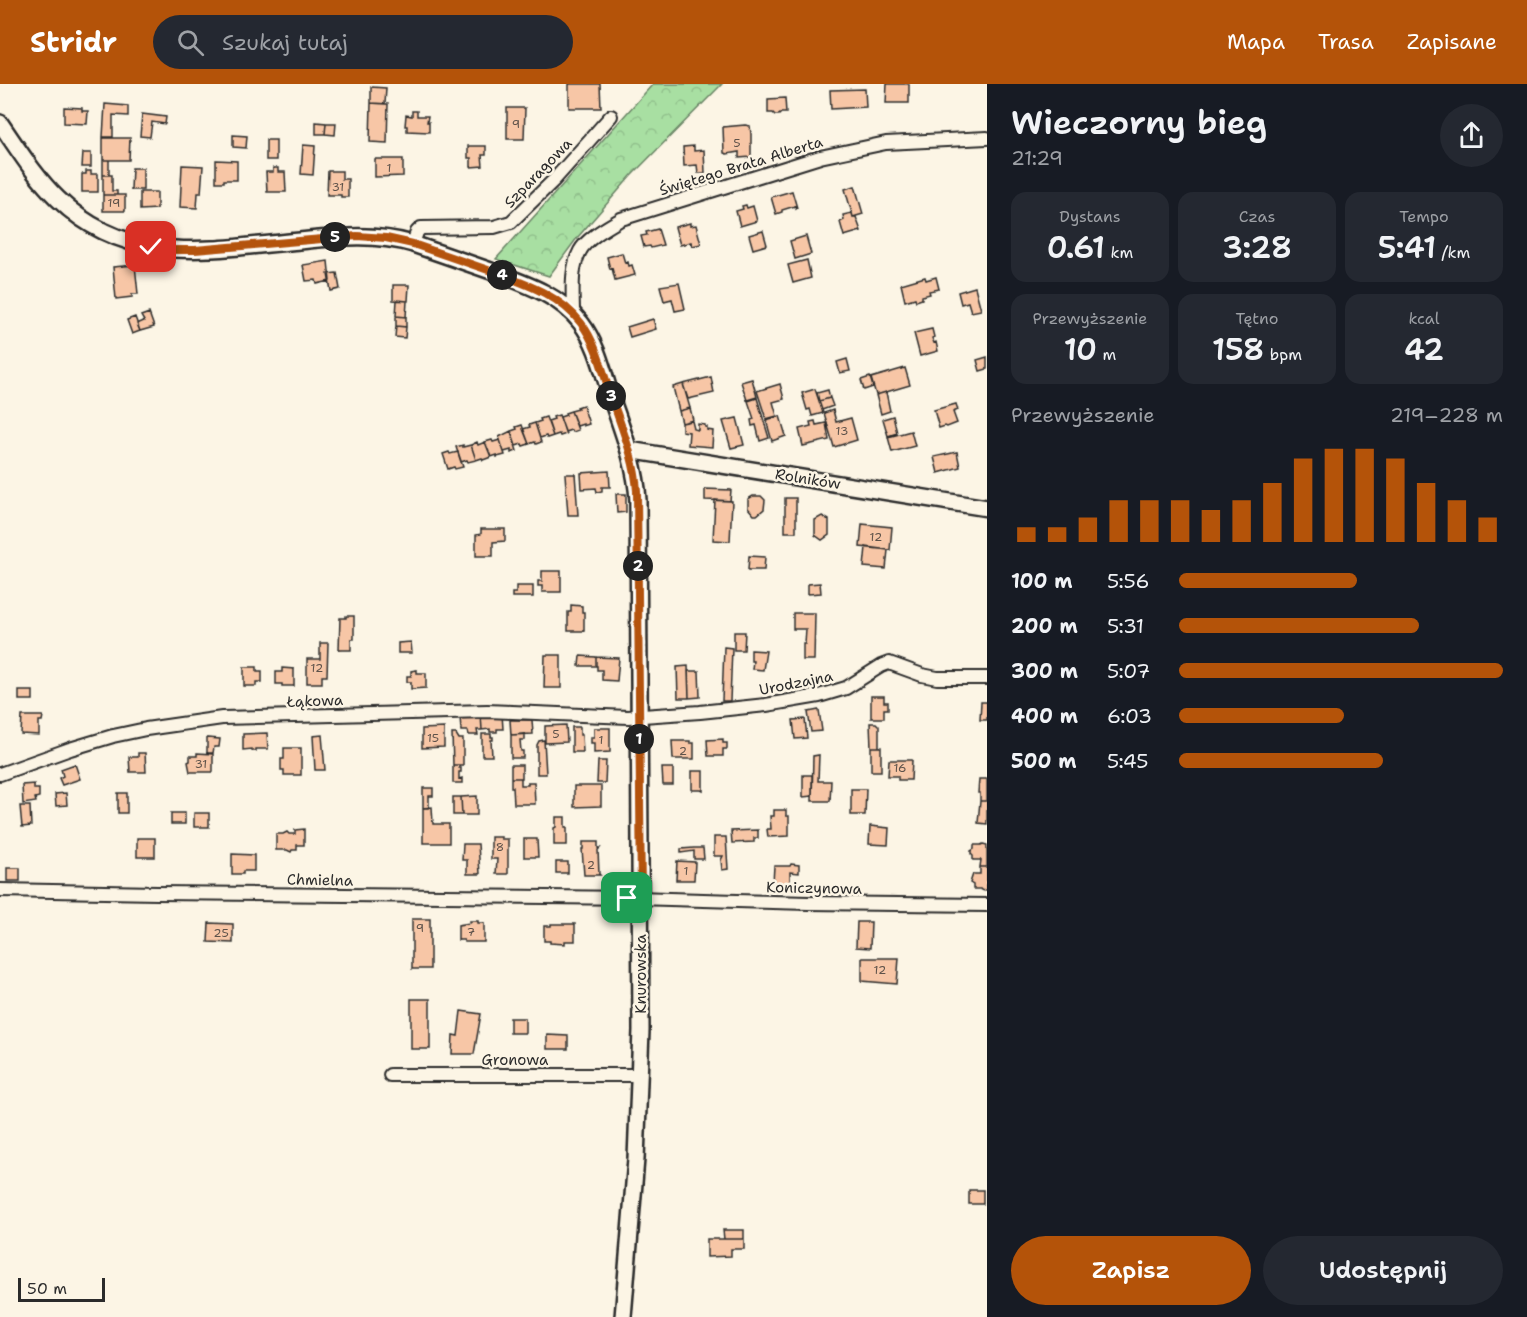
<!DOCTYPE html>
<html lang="pl">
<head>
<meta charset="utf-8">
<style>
	:root { --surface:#171b24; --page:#242831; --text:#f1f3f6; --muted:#9ea1a6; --accent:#b45309 }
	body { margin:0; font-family:"Shantell Sans",sans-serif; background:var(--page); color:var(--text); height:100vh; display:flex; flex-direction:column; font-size:22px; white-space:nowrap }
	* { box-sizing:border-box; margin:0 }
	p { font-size:20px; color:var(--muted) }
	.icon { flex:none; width:33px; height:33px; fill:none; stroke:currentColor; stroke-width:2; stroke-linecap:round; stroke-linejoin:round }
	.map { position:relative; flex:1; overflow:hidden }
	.sheet { display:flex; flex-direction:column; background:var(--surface); width:540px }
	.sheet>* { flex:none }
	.scale { position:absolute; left:18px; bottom:15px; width:87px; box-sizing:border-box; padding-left:6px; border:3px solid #2b2b2b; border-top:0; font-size:16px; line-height:21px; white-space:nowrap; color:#2b2b2b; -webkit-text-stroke:4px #fcf5e5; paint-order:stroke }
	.pin { position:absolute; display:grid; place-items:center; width:51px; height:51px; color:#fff; margin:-26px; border-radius:12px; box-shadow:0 3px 9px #0006 }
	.km { position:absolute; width:30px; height:30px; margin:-15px; border-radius:50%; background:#222; color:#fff; font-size:16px; line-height:30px; text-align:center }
	.round { display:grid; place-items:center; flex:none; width:63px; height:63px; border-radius:32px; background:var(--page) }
	.summary { display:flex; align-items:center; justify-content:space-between; height:102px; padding:0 24px }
	h1 { font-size:33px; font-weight:600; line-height:45px }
	.figures { display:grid; grid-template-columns:repeat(3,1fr); gap:9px; height:102px; padding:6px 24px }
	.figures div { display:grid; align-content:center; border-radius:15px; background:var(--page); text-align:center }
	.figures b { font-size:30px; font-weight:600 }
	.figures small { font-size:16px; font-weight:400 }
	.figures p { font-size:16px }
	.chart { height:168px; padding:12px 24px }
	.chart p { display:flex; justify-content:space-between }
	.chart svg { width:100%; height:108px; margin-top:6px; stroke:var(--accent); stroke-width:6 }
	.action { display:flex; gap:12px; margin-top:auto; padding:12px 24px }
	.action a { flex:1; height:69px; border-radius:36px; background:var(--accent); color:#fff; font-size:24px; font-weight:600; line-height:69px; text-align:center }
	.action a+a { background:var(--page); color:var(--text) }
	ul { padding:0 24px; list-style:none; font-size:20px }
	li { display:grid; grid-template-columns:96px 72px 1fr; align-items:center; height:45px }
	li i { height:15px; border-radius:8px; background:var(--accent) }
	header { display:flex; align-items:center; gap:36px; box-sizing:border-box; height:84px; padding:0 30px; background:var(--accent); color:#fff }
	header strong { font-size:28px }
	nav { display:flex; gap:33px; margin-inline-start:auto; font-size:21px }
	.search { width:420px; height:54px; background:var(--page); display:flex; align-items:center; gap:15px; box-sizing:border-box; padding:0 21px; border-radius:33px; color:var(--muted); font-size:22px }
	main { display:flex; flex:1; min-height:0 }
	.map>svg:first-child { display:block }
	.forest { fill:url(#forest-crowns); stroke:#6a8566; stroke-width:1.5 }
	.building { fill:#f7c6a6; stroke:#2b2b2b; stroke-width:1.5 }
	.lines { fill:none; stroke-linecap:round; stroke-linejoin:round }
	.minor-casing { stroke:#2b2b2b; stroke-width:16 }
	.tertiary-casing { stroke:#2b2b2b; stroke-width:20 }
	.minor { stroke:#fcf5e5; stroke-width:12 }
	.tertiary { stroke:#fcf5e5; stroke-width:15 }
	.route-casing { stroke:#fff; stroke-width:12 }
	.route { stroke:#b45309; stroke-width:8 }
	.labels { text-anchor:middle; stroke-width:5; stroke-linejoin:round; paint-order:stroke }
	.number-label { font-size:12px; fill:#5e524a }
	.street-label { font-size:15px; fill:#2b2b2b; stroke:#fcf5e5 }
</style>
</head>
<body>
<header>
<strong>Stridr</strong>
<div class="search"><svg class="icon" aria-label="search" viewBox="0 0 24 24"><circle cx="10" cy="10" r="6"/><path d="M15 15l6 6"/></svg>Szukaj tutaj</div>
<nav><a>Mapa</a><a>Trasa</a><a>Zapisane</a></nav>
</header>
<main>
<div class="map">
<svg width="987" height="1233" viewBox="0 0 987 1233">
	<defs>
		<pattern id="forest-crowns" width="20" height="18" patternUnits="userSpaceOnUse" patternTransform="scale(1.5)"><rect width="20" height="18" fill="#a8dfa2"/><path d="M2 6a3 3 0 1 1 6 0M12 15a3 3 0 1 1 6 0" fill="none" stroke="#91c08c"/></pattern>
	</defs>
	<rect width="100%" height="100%" fill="#fcf5e5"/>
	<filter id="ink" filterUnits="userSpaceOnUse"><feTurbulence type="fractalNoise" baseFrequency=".0167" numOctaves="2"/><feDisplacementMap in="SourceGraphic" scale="12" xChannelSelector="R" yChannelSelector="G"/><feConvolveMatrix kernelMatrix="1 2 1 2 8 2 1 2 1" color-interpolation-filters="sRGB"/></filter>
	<g filter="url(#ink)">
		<!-- forest -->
		<path class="forest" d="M653 0H722L631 92 577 154 549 192 496 175Z"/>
		<!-- building -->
		<path class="building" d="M569 0H600L601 24H569Z
			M887 0H909V19H886Z
			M371 3 386 4 385 20 371 19Z
			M865 5 866 23 831 25 830 6Z
			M785 14 786 29H781L779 31H775L773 29H768V15Z
			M371 19 388 20 387 59 370 58Z
			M105 20 128 22V32L113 31V53H103Z
			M64 23 82 24V27H88L87 40 64 39Z
			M507 24H525L524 55H507Z
			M412 27H417V32H428L427 38H429V48L407 47V42H405L406 31 412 32Z
			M142 30 166 33 165 40 152 38 150 53 140 52Z
			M316 38 326 39 325 50H316Z
			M326 39H336L335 51 325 50Z
			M745 41 750 42 751 50V73L739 74V68L727 70 724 69 723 43Z
			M233 51 247 52 246 64 233 63Z
			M103 54H130L129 76H103Z
			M266 56H276V76H266Z
			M303 61 315 62 313 91 301 90Z
			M468 62H486V71H482L483 82 471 83V74H468Z
			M694 62V67L704 66 705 89H698L697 81 684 82 683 63Z
			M83 69H91V83H82Z
			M375 75H403V92L375 93Z
			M103 76H109V91H103Z
			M216 76 237 77V96H224V98H216Z
			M182 81 203 82 201 109H198L197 124 180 123Z
			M132 84H143V106H131Z
			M273 84H278V88H285L286 108H267L266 88H273Z
			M86 87H91V90H98V108H82V90H86Z
			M328 87H342V95H348V113H341V111H327Z
			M103 91H112V107H117V111H103Z
			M855 102 863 130 853 133 845 105Z
			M792 107 797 124 796 125 795 122 782 126V128L776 130 771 113Z
			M140 108H157V125L140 126Z
			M103 111H125V127H103Z
			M746 121 747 124 753 122 757 137 740 142 736 127 743 125 742 122Z
			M852 129 853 133H856L861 147 844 152 840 138 844 136 843 131Z
			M690 139V142L696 141 701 160 692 162 691 158 680 161 675 143Z
			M658 145 663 161 651 164 650 162 644 163 641 152 647 151 646 148Z
			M763 147 767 161 753 165 749 151Z
			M806 152 811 170 795 175 790 157Z
			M622 169 625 179 628 178 629 182 632 181 635 191 615 196 612 184 610 185 607 173Z
			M807 176 811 194 793 199 788 181Z
			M328 177 330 197 317 200 316 196 306 197 303 181Z
			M135 181 138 210H132V213L116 215 113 183Z
			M337 189 340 205 331 207 328 190Z
			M925 193 926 196 936 193 939 205 929 207 930 210 922 212V215L916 217 915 214 905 217 901 200Z
			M679 199 685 225 675 227 672 215 664 217 660 202Z
			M393 201H409L408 217 393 216Z
			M975 203 981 226 971 228 968 218 961 220 958 208Z
			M397 216 407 217 406 233 396 232Z
			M149 229 154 243 140 247 137 240 144 237 141 232Z
			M396 232 406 233V243L396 242Z
			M135 233 140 247 132 250 127 236Z
			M653 235 656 245 630 253 627 243Z
			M396 242 406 243 405 254 395 253Z
			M932 245 934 253 932 254 934 259 936 258 938 267 920 272 914 249Z
			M987 273V285L980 287 977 276Z
			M847 275 850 287 840 289 837 278Z
			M905 284 910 301 876 311 871 294Z
			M711 293 714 309 688 315 683 300Z
			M870 293 873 303 864 306 861 296Z
			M752 295 757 313 747 316 741 298Z
			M683 300 690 324 679 327 673 303Z
			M780 300 784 315 773 318 777 332 766 335 757 307Z
			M815 305 823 329 812 332 810 325 807 326 802 309Z
			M828 306 830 314 819 317 817 309Z
			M886 308 890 327 881 330 876 311Z
			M757 314 769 354 760 357 756 341 752 342 751 336 754 335 748 317Z
			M830 314 833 322 822 326 819 317Z
			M956 320 958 326 953 328 957 339 947 343 945 342 939 344 934 326Z
			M583 321 589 340 583 342V340L577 342 571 327 578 325 577 323Z
			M690 324 693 336 682 339 679 327Z
			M833 326 836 338 851 334 857 356 834 363 824 329Z
			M571 327 578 346 572 348 571 346 565 348 560 333 566 331 565 329Z
			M559 331 566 350 560 352 559 350 553 352 548 337 554 335 553 333Z
			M780 332 786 352 772 357 766 336Z
			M893 332 897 349 888 352 883 335Z
			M546 333 553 352 547 354 546 352 540 354 535 339 541 337 540 335Z
			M737 334 744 361 731 364 723 337Z
			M692 337 694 345 698 346V340L705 341V343H707V346L713 347 712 363 688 361 689 348 682 347V339Z
			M815 337 816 341 826 339 829 356 803 362 799 345 811 342 810 338Z
			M535 339 541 358 536 360 535 358 529 360 523 345 530 343 529 341Z
			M522 341 529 360 523 362 522 360 516 362 511 347 517 345 516 343Z
			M511 347 517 367 511 369V366L504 368 499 353Z
			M911 347 915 362 892 368 888 353Z
			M492 356 493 358 500 356 505 371 497 373V371L491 373 485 358Z
			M477 358 478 361 485 358 491 373 483 376 482 374 476 376 471 361Z
			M463 361V363L471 361 476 376 468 378 467 376 461 378 456 363Z
			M449 368 450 370 458 368 463 383 455 385 454 383 448 385 443 370Z
			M957 368 960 383 938 389 934 373Z
			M609 387 610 403H602V407L597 408 596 404 582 405 581 389Z
			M565 390H575L578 431H568Z
			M705 405 731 406 730 417 705 416Z
			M616 410H626V428L617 429Z
			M753 412H761L765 416 764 425 757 431H754L748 424V415Z
			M785 414H796V448H785Z
			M715 416 732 417 730 457 713 456Z
			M822 432 829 436V451L822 456 815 451V436Z
			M862 440 892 443 890 466 860 463Z
			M481 445H505V457L493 458V472H476V451L481 450Z
			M866 463 888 466 886 485 864 483Z
			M749 472 765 473 764 486H748Z
			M542 487H561V508H542V502H538V497H542Z
			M820 499 821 509 808 510V500Z
			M516 502H533V513H512V509H516Z
			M571 521 582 522V528H584V547H568V528H571Z
			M793 529H815L814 576H803V560H805L806 545H793Z
			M346 532H354V555H351V566H339L340 534H346Z
			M734 548H745L744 566H734Z
			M411 558 412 569H398V559Z
			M320 559H328L327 592H322V599H307V575H320Z
			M724 563 732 564 730 617H722Z
			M751 566 766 567 763 586 752 585 753 577H751Z
			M545 571H561V604H544Z
			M580 572 596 573V582H579Z
			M596 573 619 574 617 597 602 596V586H597V582H596Z
			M688 582 689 614H678L677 583Z
			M244 583H257V587H262V598H256V602H244Z
			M282 584 294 585V602H282V600H276V588H282Z
			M417 586V589H426V604L411 605V598H407V592H411V587Z
			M688 587H699L700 613 689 614Z
			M19 607H33V616H19Z
			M871 612H884V618H888V625H884V634H871Z
			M981 618H987V636H980Z
			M819 626 822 647 811 648 808 628Z
			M502 630 503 645H497V648H490V645L482 646 481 631Z
			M481 631 482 646H477L478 651H469L468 647H461L460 632Z
			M22 632H43L42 637H39V651L21 650Z
			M805 635 807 654 795 655 793 636Z
			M510 636H532L533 650 511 651Z
			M870 639H876L879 642V663H871Z
			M566 641 567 658 545 659V642Z
			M572 643H580V651H582L583 668H572Z
			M444 644V663L422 664V645Z
			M594 644H610V668L594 669V659H591V653H594Z
			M267 649 268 665H256V667H252V665L243 666V650Z
			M452 650H456L459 655H463V681H453Z
			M482 650H491V653H493V656H491L492 672H482Z
			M525 650V656H520L521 667H523V674H511V651Z
			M322 651 325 686H315L313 652Z
			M207 654 220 655 219 663H214L213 669H207Z
			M723 655V659H727V665H723V672H708L707 656Z
			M544 656 546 690H537V661L539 657Z
			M672 657H690V659H694V675H673Z
			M871 663H881V687H871Z
			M284 664H301V691H284V686H281V675H284Z
			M138 669H145L146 688H130L129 673H138Z
			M197 669 213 670V688H190L188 678 190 677V672H197Z
			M819 671 818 697H831L830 717H812L813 672Z
			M889 676H912L911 696H898V692H888Z
			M598 677H606L605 699H597Z
			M75 680 80 695 62 701 59 694 63 692 61 685Z
			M453 681H459V684H461V688H459V695L462 694V699H453Z
			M511 681H522V694H511Z
			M662 684H673V701H663Z
			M692 687H703V707L701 706H692Z
			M803 691H812V712L803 713Z
			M511 694H521V701H528V698H534L535 720H514L513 703H511Z
			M979 695H987V717H980V709H978Z
			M34 700V705H39V713L35 714 36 718 23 720 22 701Z
			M574 702H601V722L574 723Z
			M423 704H433V712H429V724H423Z
			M851 705H866L865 731H851Z
			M66 709 67 721 56 722 55 710Z
			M118 709H127V729H118Z
			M477 712V731H462L461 713Z
			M453 713H461L462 731H453Z
			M980 717H987V740L978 739Z
			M20 722H30L31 742 22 743Z
			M432 723 433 740H449V759H423V724Z
			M774 726H786V732H789V752L768 753 767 745H771L770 732H774Z
			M171 729H185V740H171Z
			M194 729H209V743H194Z
			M556 733H565V743H567V761H554V744L556 743Z
			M870 742 889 744 888 761 869 760Z
			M304 745V761H297V766H292L291 768 287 766H276V750H283L287 748 289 750H295V746Z
			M758 746V754H754V758L732 759 731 747Z
			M491 753H501V755H508V790H496L497 775H491Z
			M714 753H726L728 785 722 786 721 776 723 772H714Z
			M137 754H155V773H137Z
			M524 755H537L538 773H524Z
			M583 758H598V764H600L598 766 599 790 600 791H584L582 765H583Z
			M463 760H478L480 790H467V776H462Z
			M983 760 987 761V783H980L981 776H973V772L971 770V767L974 765V761H981Z
			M694 764H703L704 775H694V767L681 769V765Z
			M232 770 254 771V787H243V790H232Z
			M677 777 695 778 694 796H676Z
			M556 778H568V789H556Z
			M791 780 799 781V789L790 788V800L773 799 774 782H790Z
			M980 783H987V805L984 807 980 805H973V801L970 799 973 790H980Z
			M7 784H20V797H7Z
			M412 835H430V885H412Z
			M470 837H478V839H484V858H464V856H458V841L470 839Z
			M857 838H871L870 864 856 863Z
			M209 839 233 840V859L208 858Z
			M551 840H575V857H565V860L550 859V857H544V842H551Z
			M862 874H899L897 900 862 897Z
			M411 915H430V965H411Z
			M461 927 481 930 474 970H452L453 951 458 952Z
			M510 934H525V949H510Z
			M547 951 568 952V965H547Z
			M969 1106H983V1120H969Z
			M723 1146H744V1155H724Z
			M707 1155H744V1165H731V1172L707 1173Z"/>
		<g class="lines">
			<!-- minor casing -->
			<g class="minor-casing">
				<path id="minor" d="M413 160 417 148 421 144 494 143 511 138 554 96 611 32
					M573 229C573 210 570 185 580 167 587 154 608 143 621 135L820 73 886 59 987 54
					M0 690 70 665 113 652 146 645 222 634 487 627 628 633 700 628 766 621 819 612 846 604 881 582 889 579 922 591 937 594H987
					M0 806 157 809 636 814 808 819 987 821
					M390 991H640"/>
			</g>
			<!-- tertiary casing -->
			<g class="tertiary-casing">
				<path id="tertiary" d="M0 39C18 65 35 93 58 115 129 184 211 165 300 157 340 153 374 149 413 160 439 169 465 178 491 187 523 199 559 210 581 239 598 261 604 292 613 319 624 351 636 382 638 416L641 946 636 1075 623 1233
					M629 366 987 424"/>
			</g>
			<!-- minor -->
			<use href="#minor" class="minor"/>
			<!-- tertiary -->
			<use href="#tertiary" class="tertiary"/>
		</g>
	</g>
	<g class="lines" filter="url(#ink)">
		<!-- route casing -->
		<g class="route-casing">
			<path id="route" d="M151 163 172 166H195L357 152 386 154 413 160C439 169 465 178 491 187 523 199 559 210 581 239 597 260 603 289 612 315 622 345 635 375 637 407L641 814H627"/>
		</g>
		<!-- route -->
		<use href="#route" class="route"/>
	</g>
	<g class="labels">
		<!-- number labels -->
		<g class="number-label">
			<text x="516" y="44">9</text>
			<text x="737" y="63">5</text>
			<text x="389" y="88">1</text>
			<text x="338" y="107">31</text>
			<text x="114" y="123">19</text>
			<text x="842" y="351">13</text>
			<text x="876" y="457">12</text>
			<text x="317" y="588">12</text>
			<text x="556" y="654">5</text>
			<text x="433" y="658">15</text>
			<text x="601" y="660">1</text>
			<text x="683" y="671">2</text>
			<text x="201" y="684">31</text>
			<text x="900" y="688">16</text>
			<text x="500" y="767">8</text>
			<text x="591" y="785">2</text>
			<text x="686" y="791">1</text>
			<text x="420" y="848">9</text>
			<text x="471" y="852">7</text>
			<text x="221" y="853">25</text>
			<text x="880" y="890">12</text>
		</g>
		<!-- street labels -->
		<g class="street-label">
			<text transform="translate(741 82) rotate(-17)" y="5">Świętego Brata Alberta</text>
			<text transform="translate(538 89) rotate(-46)" y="5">Szparagowa</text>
			<text transform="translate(808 395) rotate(9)" y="5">Rolników</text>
			<text transform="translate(796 599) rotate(-11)" y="5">Urodzajna</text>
			<text transform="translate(315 617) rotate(-2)" y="5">Łąkowa</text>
			<text transform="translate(320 796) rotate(1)" y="5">Chmielna</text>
			<text transform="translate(814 804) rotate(1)" y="5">Koniczynowa</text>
			<text transform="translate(641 890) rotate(-90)" y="5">Knurowska</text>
			<text x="515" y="981">Gronowa</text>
		</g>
	</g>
</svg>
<div class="scale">50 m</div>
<div class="pin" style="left:627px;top:814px;background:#1e9e55"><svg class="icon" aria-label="arrive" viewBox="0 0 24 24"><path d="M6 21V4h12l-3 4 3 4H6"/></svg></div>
<div class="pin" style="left:151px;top:163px;background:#d93025"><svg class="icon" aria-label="check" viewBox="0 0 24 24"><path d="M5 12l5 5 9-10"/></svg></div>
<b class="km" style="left:639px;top:655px">1</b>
<b class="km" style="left:638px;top:482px">2</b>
<b class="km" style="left:611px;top:312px">3</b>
<b class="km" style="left:502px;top:191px">4</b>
<b class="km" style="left:335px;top:153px">5</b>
</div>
<section class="sheet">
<div class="summary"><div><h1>Wieczorny bieg</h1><p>21:29</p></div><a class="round"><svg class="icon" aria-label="share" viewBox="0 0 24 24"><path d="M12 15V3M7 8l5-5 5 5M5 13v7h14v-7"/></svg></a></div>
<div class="figures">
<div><p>Dystans</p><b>0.61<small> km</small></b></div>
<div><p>Czas</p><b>3:28</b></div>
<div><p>Tempo</p><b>5:41<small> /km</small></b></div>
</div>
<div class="figures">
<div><p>Przewyższenie</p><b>10<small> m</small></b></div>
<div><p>Tętno</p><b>158<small> bpm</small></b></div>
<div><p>kcal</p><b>42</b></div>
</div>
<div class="chart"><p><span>Przewyższenie</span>219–228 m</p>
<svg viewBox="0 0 160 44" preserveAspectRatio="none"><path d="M5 44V38M15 44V38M25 44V34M35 44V27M45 44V27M55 44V27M65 44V31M75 44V27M85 44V20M95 44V10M105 44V6M115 44V6M125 44V10M135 44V20M145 44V27M155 44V34"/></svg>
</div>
<ul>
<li><b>100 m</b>5:56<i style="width:55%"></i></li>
<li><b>200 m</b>5:31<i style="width:74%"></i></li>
<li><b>300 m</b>5:07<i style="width:100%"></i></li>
<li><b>400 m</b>6:03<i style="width:51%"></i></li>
<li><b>500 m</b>5:45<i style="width:63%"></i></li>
</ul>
<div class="action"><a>Zapisz</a><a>Udostępnij</a></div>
</section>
</main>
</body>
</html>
